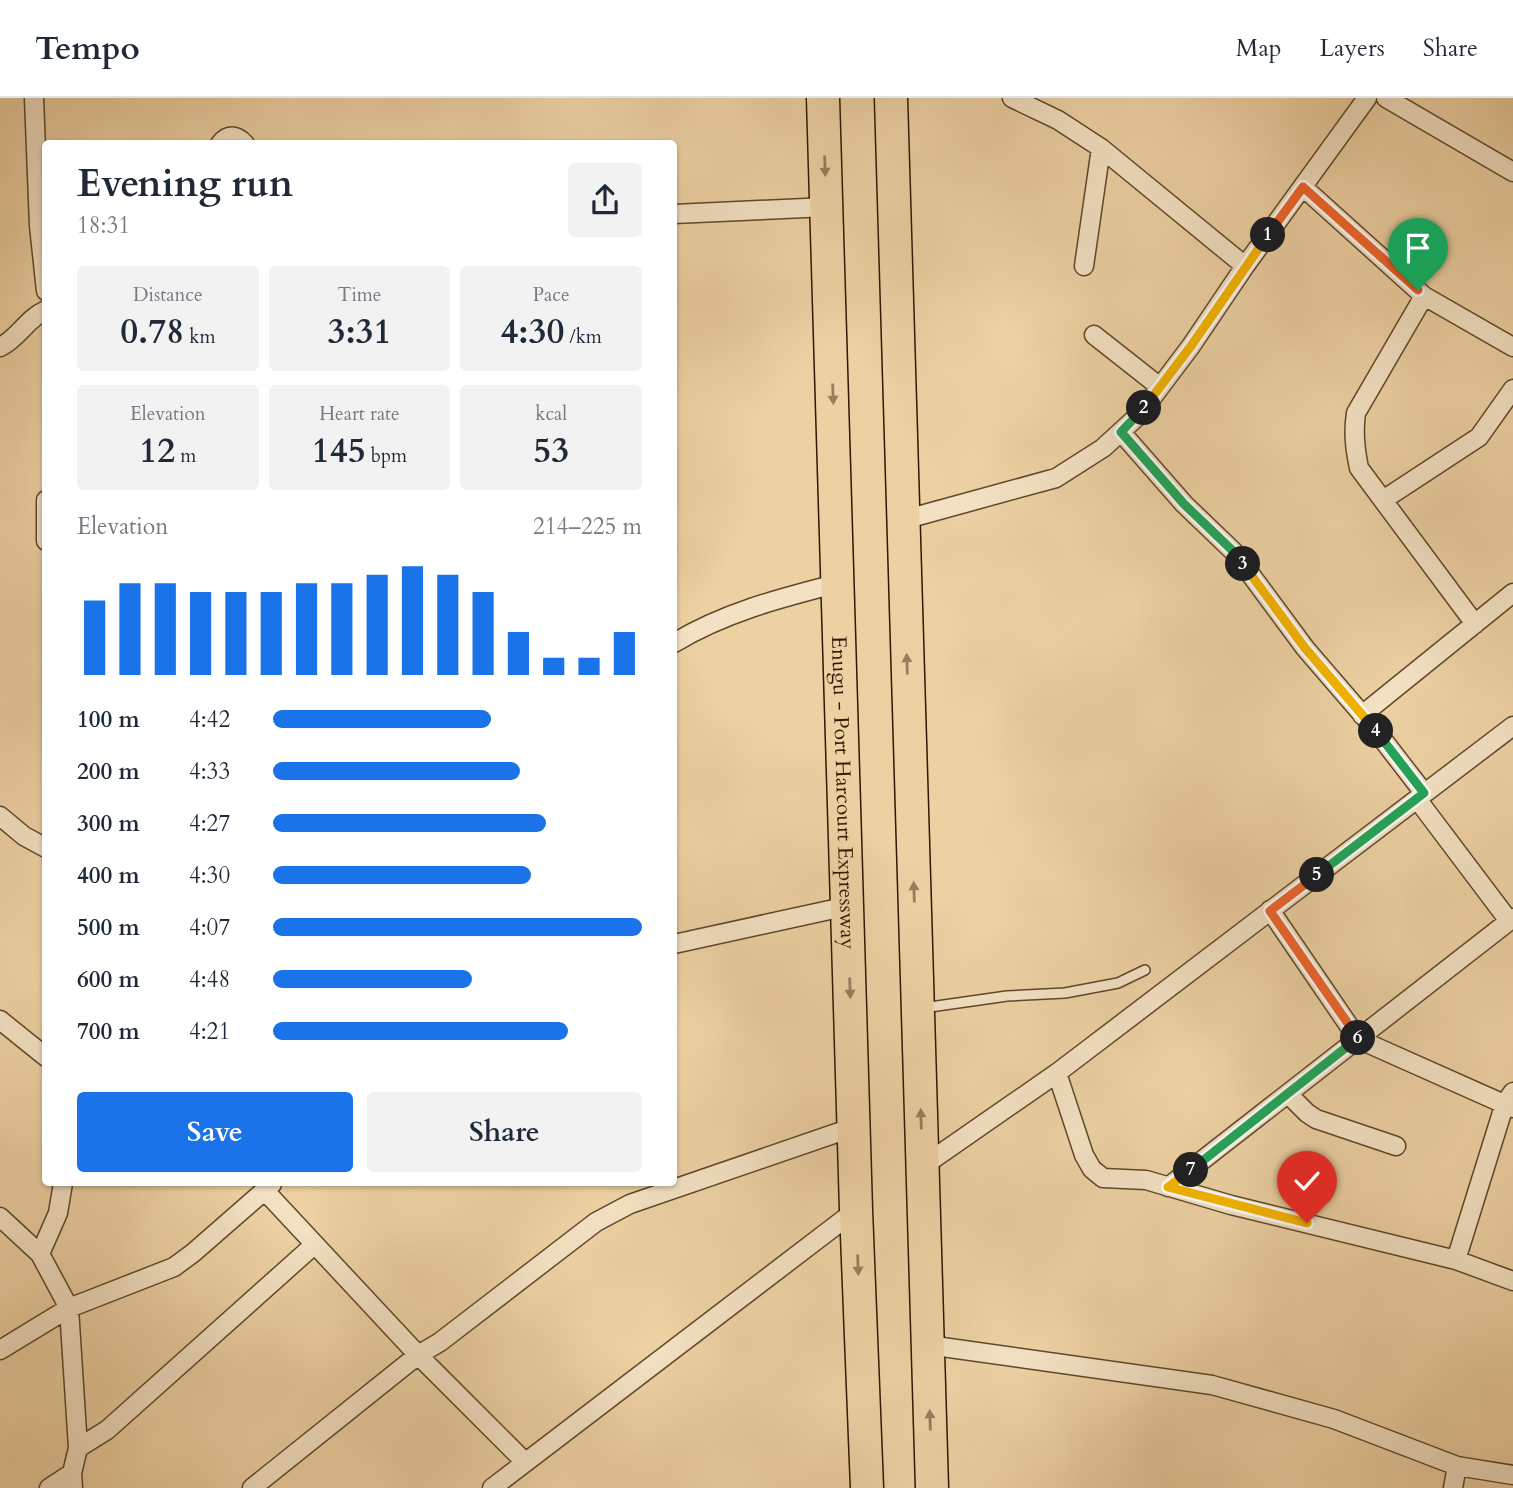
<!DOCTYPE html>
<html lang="en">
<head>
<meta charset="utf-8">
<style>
	:root { --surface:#fff; --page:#f2f2f3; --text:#1f2937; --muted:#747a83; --line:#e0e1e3; --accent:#1a73e8 }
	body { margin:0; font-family:Cardo,serif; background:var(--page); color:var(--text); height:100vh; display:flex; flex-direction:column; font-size:26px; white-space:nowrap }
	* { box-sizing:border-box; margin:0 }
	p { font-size:23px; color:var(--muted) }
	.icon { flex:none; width:38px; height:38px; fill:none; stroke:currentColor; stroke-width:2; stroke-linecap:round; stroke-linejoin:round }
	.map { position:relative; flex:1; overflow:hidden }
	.sheet { position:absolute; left:42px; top:42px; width:635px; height:1046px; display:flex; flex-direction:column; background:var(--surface); border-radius:7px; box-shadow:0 2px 5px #0004 }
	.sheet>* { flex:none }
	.pin { position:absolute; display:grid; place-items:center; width:60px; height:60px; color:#fff; margin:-72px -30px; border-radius:50% 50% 50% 0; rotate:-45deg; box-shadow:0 0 7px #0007 }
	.pin .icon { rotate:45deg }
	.km { position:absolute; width:35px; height:35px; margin:-18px; border-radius:50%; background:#222; color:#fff; font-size:19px; line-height:35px; text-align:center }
	.round { display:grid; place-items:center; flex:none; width:74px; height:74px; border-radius:7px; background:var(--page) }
	.summary { display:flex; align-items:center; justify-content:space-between; height:119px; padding:0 35px }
	h1 { font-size:38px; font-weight:700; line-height:52px }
	.stats { display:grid; grid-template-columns:repeat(3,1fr); gap:10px; height:119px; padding:7px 35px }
	.stats div { display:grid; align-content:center; border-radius:7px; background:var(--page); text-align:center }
	.stats b { font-size:35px; font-weight:700 }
	.stats small { font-size:19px; font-weight:400 }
	.stats p { font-size:19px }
	.chart { height:196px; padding:14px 35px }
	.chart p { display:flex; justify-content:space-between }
	.chart svg { width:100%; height:126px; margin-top:7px; stroke:var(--accent); stroke-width:6 }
	.primary-button { display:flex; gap:14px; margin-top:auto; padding:14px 35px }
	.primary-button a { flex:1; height:80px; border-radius:7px; background:var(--accent); color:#fff; font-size:28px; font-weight:700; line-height:80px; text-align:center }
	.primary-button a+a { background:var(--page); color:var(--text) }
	ul { padding:0 35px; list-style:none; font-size:23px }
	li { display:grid; grid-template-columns:112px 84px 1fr; align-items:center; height:52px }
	li i { height:18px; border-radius:9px; background:var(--accent) }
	header { display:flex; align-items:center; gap:42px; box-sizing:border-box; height:98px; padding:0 35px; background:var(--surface); border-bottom:2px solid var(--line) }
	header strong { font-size:33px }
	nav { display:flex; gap:38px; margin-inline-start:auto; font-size:24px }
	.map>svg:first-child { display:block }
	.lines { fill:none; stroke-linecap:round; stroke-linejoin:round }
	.lane-casing { stroke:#5e472a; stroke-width:12 }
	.street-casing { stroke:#5e472a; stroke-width:21 }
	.highway-casing { stroke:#2f1901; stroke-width:35 }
	.lane { stroke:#f3e1c3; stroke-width:9 }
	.street { stroke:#f3e1c3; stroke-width:18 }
	.highway { stroke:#edd1a3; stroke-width:32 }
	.oneway { fill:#987e5a }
	.split-1-casing { stroke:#fff; stroke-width:14 }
	.split-2-casing { stroke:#fff; stroke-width:14 }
	.split-3-casing { stroke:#fff; stroke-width:14 }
	.split-4-casing { stroke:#fff; stroke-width:14 }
	.split-5-casing { stroke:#fff; stroke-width:14 }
	.split-6-casing { stroke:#fff; stroke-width:14 }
	.split-7-casing { stroke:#fff; stroke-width:14 }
	.split-8-casing { stroke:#fff; stroke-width:14 }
	.split-1 { stroke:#f0652b; stroke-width:9 }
	.split-2 { stroke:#f5b400; stroke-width:9 }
	.split-3 { stroke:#22a559; stroke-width:9 }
	.split-4 { stroke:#f5b400; stroke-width:9 }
	.split-5 { stroke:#22a559; stroke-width:9 }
	.split-6 { stroke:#f0652b; stroke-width:9 }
	.split-7 { stroke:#22a559; stroke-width:9 }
	.split-8 { stroke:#f5b400; stroke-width:9 }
	.labels { text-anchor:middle; stroke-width:5; stroke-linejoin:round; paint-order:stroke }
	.street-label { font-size:21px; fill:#2f1901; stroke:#f3e1c3 }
</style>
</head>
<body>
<header>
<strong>Tempo</strong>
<nav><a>Map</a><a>Layers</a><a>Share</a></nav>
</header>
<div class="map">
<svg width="1513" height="1390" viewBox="0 0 1513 1390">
	<rect width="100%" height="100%" fill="#edd1a3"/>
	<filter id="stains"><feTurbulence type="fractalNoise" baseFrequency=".00286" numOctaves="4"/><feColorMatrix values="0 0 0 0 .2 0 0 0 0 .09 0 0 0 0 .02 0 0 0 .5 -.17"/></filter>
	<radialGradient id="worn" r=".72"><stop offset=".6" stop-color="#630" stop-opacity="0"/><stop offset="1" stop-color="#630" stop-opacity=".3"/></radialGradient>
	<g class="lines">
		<!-- lane casing -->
		<g class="lane-casing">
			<path id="lane" d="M923 910 1007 898 1065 895 1118 885 1145 872"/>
		</g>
		<!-- street casing -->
		<g class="street-casing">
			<path id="street" d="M34 0 39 128 46 193
				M1012 0 1058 22 1101 50 1245 168
				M1386 0 1513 74
				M220 46C228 35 237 37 245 46
				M1303 89 1424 198 1513 249
				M674 116 827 109
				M1084 168 1101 50
				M1424 198 1356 315C1353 335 1355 351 1359 370L1475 526
				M1094 237 1160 289
				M0 249C19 240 26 221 46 212
				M1121 334 1184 406 1234 454 1305 550 1373 629 1424 695
				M46 402V443
				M1383 402 1479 339 1513 291
				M903 422 1056 380 1103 350 1139 317 1191 248 1245 168 1367 0
				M674 545C725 514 781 500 839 485
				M1362 617 1513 495
				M1417 701 1509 823
				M0 718 24 738 46 750
				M1270 812 1358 941 1513 1010
				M674 846 848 808
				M0 922 46 959
				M1057 975 1084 1057 1092 1071 1103 1080 1146 1082 1231 1107 1456 1162 1513 1183
				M1288 996 1307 1015 1316 1021 1396 1048
				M923 1068 1057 975 1513 628
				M1168 1089 1513 820
				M266 1094 418 1257 525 1364
				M0 1119 40 1156 69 1210 78 1350 72 1375 73 1390
				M40 1156 58 1115 63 1085
				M1456 1162 1505 1005 1513 994
				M928 1247 1212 1287 1334 1321 1457 1368 1513 1377
				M0 1252 69 1210 174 1169 193 1155 272 1086
				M78 1350 107 1332 314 1147
				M49 1390 72 1375
				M252 1390 418 1257 440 1244 596 1124 630 1106 854 1029
				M492 1390 856 1112
				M1453 1390 1457 1368"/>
		</g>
		<!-- highway casing -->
		<g class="highway-casing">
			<g id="highway">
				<path id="s1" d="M823 0 856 1112 867 1390"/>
				<path d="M891 0 932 1390"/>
			</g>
		</g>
		<!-- lane -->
		<use href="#lane" class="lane"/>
		<!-- street -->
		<use href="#street" class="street"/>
		<!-- highway -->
		<use href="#highway" class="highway"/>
	</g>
	<!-- one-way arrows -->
	<defs><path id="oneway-solid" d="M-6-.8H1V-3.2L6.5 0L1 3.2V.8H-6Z" transform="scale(1.75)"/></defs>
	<g class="oneway">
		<use href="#oneway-solid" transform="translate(825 68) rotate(88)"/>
		<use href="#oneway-solid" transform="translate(833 296) rotate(88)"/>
		<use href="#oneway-solid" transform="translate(907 566) rotate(-92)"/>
		<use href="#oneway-solid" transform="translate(914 794) rotate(-92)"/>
		<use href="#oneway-solid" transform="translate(850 890) rotate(88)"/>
		<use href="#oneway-solid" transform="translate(921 1021) rotate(-92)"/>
		<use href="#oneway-solid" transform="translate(858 1167) rotate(88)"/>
		<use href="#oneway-solid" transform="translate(930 1322) rotate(-92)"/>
	</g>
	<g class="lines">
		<!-- split-1 casing -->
		<g class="split-1-casing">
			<path id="split-1" d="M1268 137 1303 89 1418 192"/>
		</g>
		<!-- split-2 casing -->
		<g class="split-2-casing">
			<path id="split-2" d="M1144 310 1191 248 1268 137"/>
		</g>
		<!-- split-3 casing -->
		<g class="split-3-casing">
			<path id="split-3" d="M1144 310 1121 334 1184 406 1234 454 1243 466"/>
		</g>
		<!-- split-4 casing -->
		<g class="split-4-casing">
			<path id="split-4" d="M1243 466 1305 550 1376 633"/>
		</g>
		<!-- split-5 casing -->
		<g class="split-5-casing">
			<path id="split-5" d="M1317 777 1424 695 1376 633"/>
		</g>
		<!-- split-6 casing -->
		<g class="split-6-casing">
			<path id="split-6" d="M1317 777 1270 813 1358 940"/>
		</g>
		<!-- split-7 casing -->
		<g class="split-7-casing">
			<path id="split-7" d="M1191 1072 1358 940"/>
		</g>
		<!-- split-8 casing -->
		<g class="split-8-casing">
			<path id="split-8" d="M1191 1072 1168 1089 1307 1125"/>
		</g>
		<!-- split-1 -->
		<use href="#split-1" class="split-1"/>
		<!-- split-2 -->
		<use href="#split-2" class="split-2"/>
		<!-- split-3 -->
		<use href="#split-3" class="split-3"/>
		<!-- split-4 -->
		<use href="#split-4" class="split-4"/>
		<!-- split-5 -->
		<use href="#split-5" class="split-5"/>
		<!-- split-6 -->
		<use href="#split-6" class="split-6"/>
		<!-- split-7 -->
		<use href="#split-7" class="split-7"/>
		<!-- split-8 -->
		<use href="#split-8" class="split-8"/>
	</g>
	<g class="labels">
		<!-- street labels -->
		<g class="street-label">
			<text dy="7" stroke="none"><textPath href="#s1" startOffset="695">Enugu - Port Harcourt Expressway</textPath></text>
		</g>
	</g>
	<rect width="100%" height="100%" filter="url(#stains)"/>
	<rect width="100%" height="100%" fill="url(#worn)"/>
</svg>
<div class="pin" style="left:1418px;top:192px;background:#1e9e55"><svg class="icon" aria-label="arrive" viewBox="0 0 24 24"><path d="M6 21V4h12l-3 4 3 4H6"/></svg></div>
<div class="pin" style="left:1307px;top:1125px;background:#d93025"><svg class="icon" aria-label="check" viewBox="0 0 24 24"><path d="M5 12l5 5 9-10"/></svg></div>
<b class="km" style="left:1268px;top:137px">1</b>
<b class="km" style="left:1144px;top:310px">2</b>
<b class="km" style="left:1243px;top:466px">3</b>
<b class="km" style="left:1376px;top:633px">4</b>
<b class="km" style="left:1317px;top:777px">5</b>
<b class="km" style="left:1358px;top:940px">6</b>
<b class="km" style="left:1191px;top:1072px">7</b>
<section class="sheet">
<div class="summary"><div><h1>Evening run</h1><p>18:31</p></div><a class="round"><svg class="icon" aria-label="share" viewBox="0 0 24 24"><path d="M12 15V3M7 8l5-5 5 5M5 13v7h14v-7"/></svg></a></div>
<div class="stats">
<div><p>Distance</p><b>0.78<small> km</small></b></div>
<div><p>Time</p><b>3:31</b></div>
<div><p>Pace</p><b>4:30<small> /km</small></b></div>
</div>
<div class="stats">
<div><p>Elevation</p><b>12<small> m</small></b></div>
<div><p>Heart rate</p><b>145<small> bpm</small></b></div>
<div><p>kcal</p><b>53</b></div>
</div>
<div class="chart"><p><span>Elevation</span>214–225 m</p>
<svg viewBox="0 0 160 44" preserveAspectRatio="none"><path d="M5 44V18M15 44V12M25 44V12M35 44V15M45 44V15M55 44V15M65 44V12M75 44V12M85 44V9M95 44V6M105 44V9M115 44V15M125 44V29M135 44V38M145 44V38M155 44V29"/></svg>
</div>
<ul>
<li><b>100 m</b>4:42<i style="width:59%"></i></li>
<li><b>200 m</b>4:33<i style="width:67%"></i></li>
<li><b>300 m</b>4:27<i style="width:74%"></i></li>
<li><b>400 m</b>4:30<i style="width:70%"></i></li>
<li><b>500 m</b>4:07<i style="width:100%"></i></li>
<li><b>600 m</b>4:48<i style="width:54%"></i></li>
<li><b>700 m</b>4:21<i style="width:80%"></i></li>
</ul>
<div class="primary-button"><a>Save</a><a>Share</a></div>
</section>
</div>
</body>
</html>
